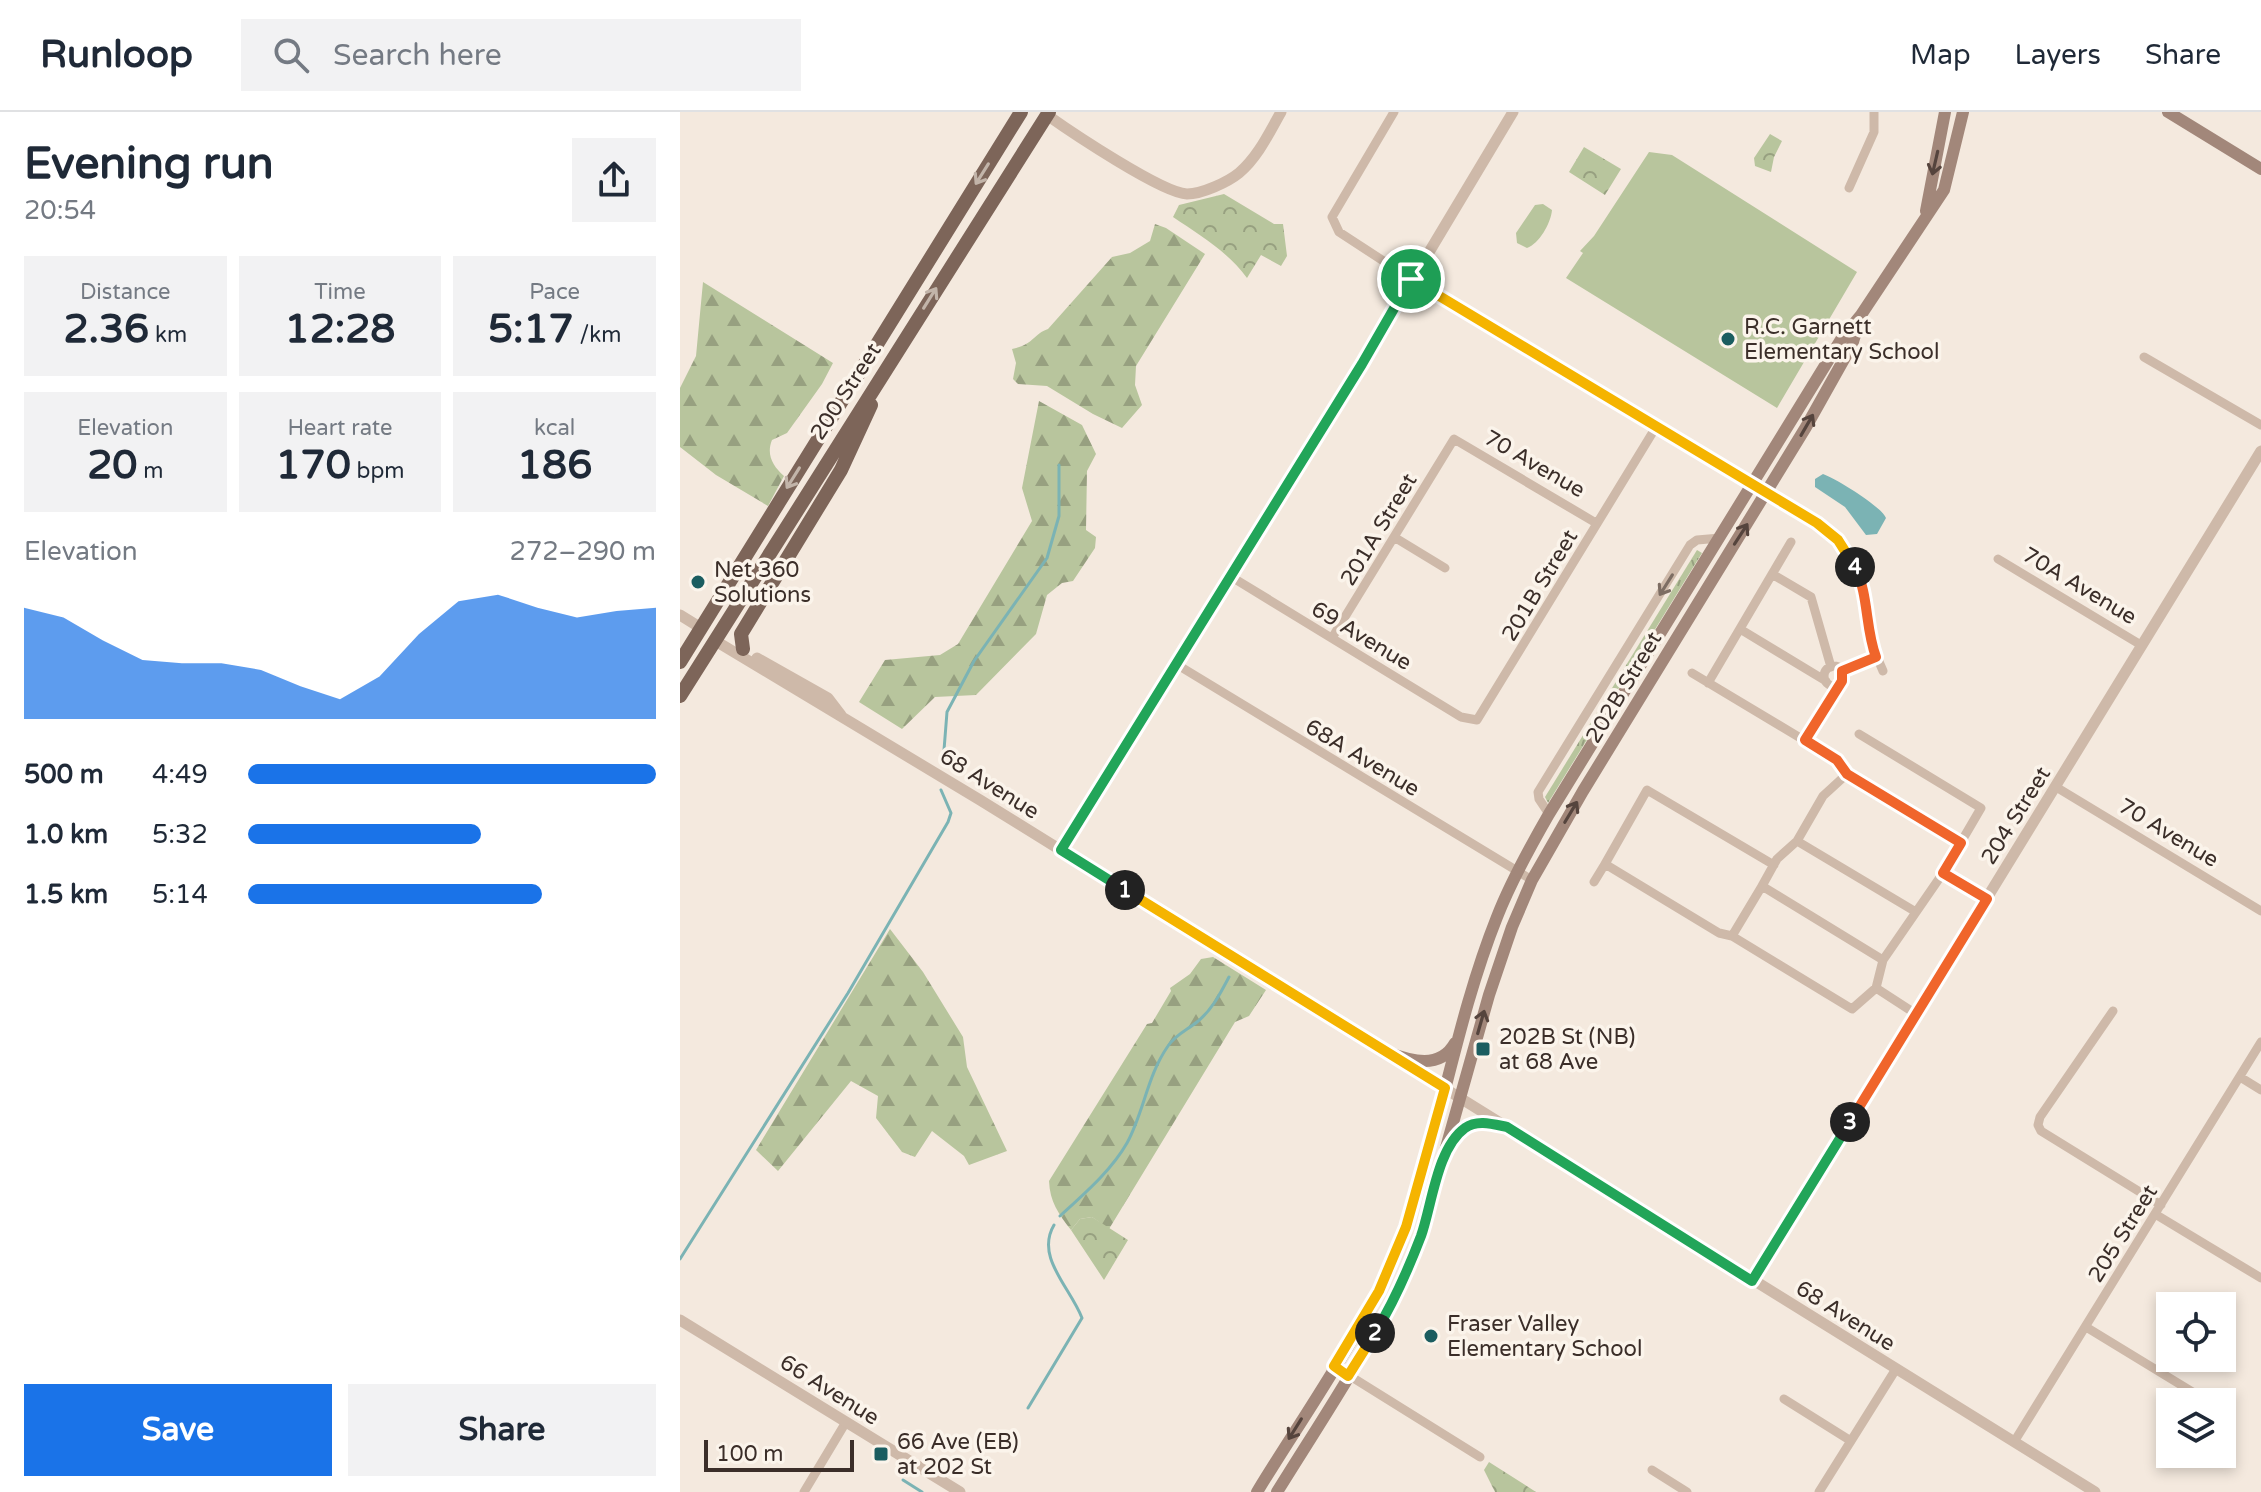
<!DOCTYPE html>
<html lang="en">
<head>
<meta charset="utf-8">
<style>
	:root { --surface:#fff; --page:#f2f2f3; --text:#1f2937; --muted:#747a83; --line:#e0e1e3; --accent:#1a73e8 }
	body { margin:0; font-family:"Varela Round",sans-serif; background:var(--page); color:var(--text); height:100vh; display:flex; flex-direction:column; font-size:30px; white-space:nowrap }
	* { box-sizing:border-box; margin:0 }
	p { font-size:26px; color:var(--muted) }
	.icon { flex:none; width:44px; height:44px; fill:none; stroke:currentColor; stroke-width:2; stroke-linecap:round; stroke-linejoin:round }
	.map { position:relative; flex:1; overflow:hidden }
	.panel { display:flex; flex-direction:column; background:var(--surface); width:680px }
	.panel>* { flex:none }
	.buttons { position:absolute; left:1476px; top:1180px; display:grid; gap:16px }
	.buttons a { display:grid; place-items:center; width:80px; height:80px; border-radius:0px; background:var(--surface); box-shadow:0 4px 12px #0003; font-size:40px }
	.scale { position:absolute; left:24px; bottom:20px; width:150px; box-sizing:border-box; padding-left:8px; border:4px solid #3b2e29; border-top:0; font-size:22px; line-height:28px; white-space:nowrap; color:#3b2e29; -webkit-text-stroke:6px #fbf4eb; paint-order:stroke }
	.pin { position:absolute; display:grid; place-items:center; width:68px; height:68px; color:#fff; margin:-34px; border:4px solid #fff; border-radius:50%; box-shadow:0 2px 8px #0007 }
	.km { position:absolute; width:40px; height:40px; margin:-20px; border-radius:50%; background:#222; color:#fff; font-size:22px; line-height:40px; text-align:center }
	.round { display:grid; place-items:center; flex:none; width:84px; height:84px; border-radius:0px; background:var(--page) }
	.summary { display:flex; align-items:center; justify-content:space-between; height:136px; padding:0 24px }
	h1 { font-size:44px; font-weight:700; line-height:60px }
	.stats { display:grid; grid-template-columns:repeat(3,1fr); gap:12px; height:136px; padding:8px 24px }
	.stats div { display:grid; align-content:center; border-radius:0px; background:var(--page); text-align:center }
	.stats b { font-size:40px; font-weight:700 }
	.stats small { font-size:22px; font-weight:400 }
	.stats p { font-size:22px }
	.chart { height:224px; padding:16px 24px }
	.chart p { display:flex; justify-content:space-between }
	.chart svg { width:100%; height:144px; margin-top:8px; fill:var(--accent); opacity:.7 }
	.primary-button { display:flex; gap:16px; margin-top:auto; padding:16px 24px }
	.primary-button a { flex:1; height:92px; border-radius:0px; background:var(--accent); color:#fff; font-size:32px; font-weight:700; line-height:92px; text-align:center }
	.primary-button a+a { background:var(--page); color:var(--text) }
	ul { padding:0 24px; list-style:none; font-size:26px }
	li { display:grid; grid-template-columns:128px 96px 1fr; align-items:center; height:60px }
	li i { height:20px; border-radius:10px; background:var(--accent) }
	header { display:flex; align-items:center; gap:48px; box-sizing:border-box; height:112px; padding:0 40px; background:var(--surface); border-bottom:2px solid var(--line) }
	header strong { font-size:38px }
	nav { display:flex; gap:44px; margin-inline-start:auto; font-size:28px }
	.search { width:560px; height:72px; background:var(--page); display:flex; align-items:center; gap:20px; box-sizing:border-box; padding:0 28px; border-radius:0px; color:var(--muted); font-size:30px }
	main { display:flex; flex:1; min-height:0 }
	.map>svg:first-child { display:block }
	.grass { fill:url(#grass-tufts) }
	.forest { fill:url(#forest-firs) }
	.park { fill:url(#park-crowns) }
	.pitch { fill:#b8c59d }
	.water { fill:#7bb3b4 }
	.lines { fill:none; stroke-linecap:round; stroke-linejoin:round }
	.stream { stroke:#7bb3b4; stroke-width:3 }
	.minor { stroke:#ceb9a9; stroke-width:9 }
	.tertiary { stroke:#ceb9a9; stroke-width:11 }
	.secondary { stroke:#a2877a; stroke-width:12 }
	.primary { stroke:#7d6559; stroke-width:14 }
	.oneway { stroke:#55443d }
	.oneway2 { stroke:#c2b4a9 }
	.oneway3 { stroke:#7d6d63 }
	.split-1-casing { stroke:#fff; stroke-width:16 }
	.split-2-casing { stroke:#fff; stroke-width:16 }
	.split-3-casing { stroke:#fff; stroke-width:16 }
	.split-4-casing { stroke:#fff; stroke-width:16 }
	.split-5-casing { stroke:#fff; stroke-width:16 }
	.split-1 { stroke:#22a559; stroke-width:10 }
	.split-2 { stroke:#f5b400; stroke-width:10 }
	.split-3 { stroke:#22a559; stroke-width:10 }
	.split-4 { stroke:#f0652b; stroke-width:10 }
	.split-5 { stroke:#f5b400; stroke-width:10 }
	.poi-dot { fill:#1b5d60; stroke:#fbf4eb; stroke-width:3 }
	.labels { text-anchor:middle; stroke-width:7; stroke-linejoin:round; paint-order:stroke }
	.poi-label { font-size:22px; fill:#3b2e29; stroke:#fbf4eb; text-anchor:start }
	.street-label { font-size:22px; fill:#3b2e29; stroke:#fbf4eb }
</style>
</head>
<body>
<header>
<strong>Runloop</strong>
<div class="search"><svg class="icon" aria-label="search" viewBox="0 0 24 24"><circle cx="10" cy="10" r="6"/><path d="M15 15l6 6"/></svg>Search here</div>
<nav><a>Map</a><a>Layers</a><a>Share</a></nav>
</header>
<main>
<section class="panel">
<div class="summary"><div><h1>Evening run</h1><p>20:54</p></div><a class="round"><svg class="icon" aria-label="share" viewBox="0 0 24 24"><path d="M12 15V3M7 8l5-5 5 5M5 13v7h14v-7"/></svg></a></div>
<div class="stats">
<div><p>Distance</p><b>2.36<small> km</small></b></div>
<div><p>Time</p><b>12:28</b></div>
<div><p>Pace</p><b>5:17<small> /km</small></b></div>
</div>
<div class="stats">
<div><p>Elevation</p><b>20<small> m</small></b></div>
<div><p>Heart rate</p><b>170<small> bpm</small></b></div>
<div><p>kcal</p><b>186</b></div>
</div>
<div class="chart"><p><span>Elevation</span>272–290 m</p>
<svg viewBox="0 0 160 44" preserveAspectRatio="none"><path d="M0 44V10L10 13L20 20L30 26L40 27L50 27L60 29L70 34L80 38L90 31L100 18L110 8L120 6L130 10L140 13L150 11L160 10V44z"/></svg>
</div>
<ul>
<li><b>500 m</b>4:49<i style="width:100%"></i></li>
<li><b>1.0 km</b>5:32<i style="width:57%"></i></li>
<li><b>1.5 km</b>5:14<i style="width:72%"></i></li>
</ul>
<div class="primary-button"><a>Save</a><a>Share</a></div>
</section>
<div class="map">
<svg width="1581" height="1380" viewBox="0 0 1581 1380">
	<defs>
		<pattern id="grass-tufts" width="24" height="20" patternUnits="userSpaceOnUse" patternTransform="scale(2)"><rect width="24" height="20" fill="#b8c59d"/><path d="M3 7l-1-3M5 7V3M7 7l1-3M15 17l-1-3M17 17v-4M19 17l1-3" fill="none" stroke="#97a080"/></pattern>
		<pattern id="forest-firs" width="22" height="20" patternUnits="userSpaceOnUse" patternTransform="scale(2)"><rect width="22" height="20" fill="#b8c59d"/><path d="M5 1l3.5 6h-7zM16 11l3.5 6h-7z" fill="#97a080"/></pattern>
		<pattern id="park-crowns" width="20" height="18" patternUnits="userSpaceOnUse" patternTransform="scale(2)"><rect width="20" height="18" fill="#b8c59d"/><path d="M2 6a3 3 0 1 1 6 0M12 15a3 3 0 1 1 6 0" fill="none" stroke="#97a080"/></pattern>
	</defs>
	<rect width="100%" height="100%" fill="#f4e9de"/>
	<!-- grass -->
	<path class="grass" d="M1017 438 1022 441 868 691 865 685Z"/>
	<!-- forest -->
	<path class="forest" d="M475 112 486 116 525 142 456 254 455 273 462 293 442 316 413 302 367 274 338 272 333 267 336 251 332 237C355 232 353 222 368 217L432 145 450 141 470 129Z
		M23 170 153 251 142 272 107 321 92 328C86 343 93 354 104 364L88 394 36 363 0 335V276L16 244Z
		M359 289 402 313 416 342 407 359 406 418 416 425 415 436 393 469 382 471 367 483 356 522 296 583 255 585 222 617 179 590 205 548 260 543 278 532 352 409 342 376Z
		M210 817 243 860 283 925 287 955 327 1039 289 1053 284 1044 252 1019 235 1045 222 1040 196 1006 198 984 171 969 98 1059 76 1038Z
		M533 845 586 878 569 904 555 910 429 1117 412 1105 400 1107 391 1118C378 1101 370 1090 369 1069L467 912 472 911 491 879 490 876 510 862 521 847Z"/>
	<!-- park -->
	<path class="park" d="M1090 22 1102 29 1094 45 1091 60 1075 54 1074 46Z
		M904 35 941 57 925 83 889 60Z
		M544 82 594 112H603L607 144 601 154 581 143 567 166C548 140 520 123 493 105L499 93Z
		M412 1105 448 1128 424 1168 391 1118 400 1107Z
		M809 1350 856 1380H815L804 1358Z"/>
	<!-- pitch -->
	<path class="pitch" d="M969 40 992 43 1177 160 1097 296 886 166 903 141 900 139 914 124Z
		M863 92 872 98C871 111 859 132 847 136L837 131 836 121 855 93Z"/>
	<!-- water -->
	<path class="water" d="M1143 362C1157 367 1202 395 1206 406L1197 422 1186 423 1165 395 1135 375V367Z"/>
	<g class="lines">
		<!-- stream -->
		<path class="stream" d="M264 638 267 600 294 549 367 446 379 404V353
			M380 1104C404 1082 431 1059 447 1031 464 1000 467 964 488 934 495 923 507 918 517 910 532 898 540 882 549 865
			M0 1147 168 881 268 710 271 701 261 678
			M348 1296 402 1206C390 1175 355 1145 374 1113
			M223 1368 242 1380"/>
		<!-- minor -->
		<path class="minor" d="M714 0 652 105 659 120 731 167
			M1169 76 1194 20V0
			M1464 245 1581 313
			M1087 380C1128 403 1175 430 1184 480 1189 509 1191 533 1203 559
			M714 425 765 456
			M1318 447 1461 533
			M1092 462 1131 485 1151 555
			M550 464 781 605 797 608 976 315
			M1060 517 1146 569
			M652 526 774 327 916 411
			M496 552 852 768
			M1144 564a10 10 0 1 1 20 0a10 10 0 1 1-20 0Z
			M1162 559 1196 545
			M1012 561 1157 648 1167 662
			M1028 571 1111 430
			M1179 622 1301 696 1263 761 1307 787
			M1125 628 1157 573
			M1376 675 1581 799
			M869 702 859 687 858 680 1010 433 1017 428 1040 426
			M1117 729 1236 800
			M914 770 925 752
			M1082 774 1052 824 1039 821 925 752 967 678 1094 753
			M1052 824 1172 897 1196 876
			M1203 848 1082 774 1097 747 1117 729 1143 684 1167 662 1281 731
			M1433 899 1360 1005 1358 1013 1361 1019 1481 1093
			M1236 902 1196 876 1203 848 1263 761
			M1560 965 1581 978
			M1475 1102 1581 1166
			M1406 1215 1529 1290
			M654 1254 800 1345
			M1104 1287 1171 1329
			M1542 1296 1547 1298
			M1334 1330 1581 930
			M972 1358 1007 1380
			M124 1380 166 1310
			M1139 1380 1216 1257"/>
		<!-- tertiary -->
		<path class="tertiary" d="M367 3C391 20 482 81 507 82 522 82 548 70 559 61 578 45 589 21 601 0
			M731 167 1087 380
			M0 503 21 516
			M34 528 300 688 1415 1380
			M77 546 148 586 161 603
			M381 738 682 252 833 0
			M1072 1169 1581 339
			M0 1208 280 1380"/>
		<!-- secondary -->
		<path class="secondary" d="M1488 0 1581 57
			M1246 99 1265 0
			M707 940C731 949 760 958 775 931
			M772 1030C787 1008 803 1010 827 1015
			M577 1380C628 1296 693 1208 726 1115 761 1013 777 905 817 805 831 769 850 735 869 702L1162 226 1181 203 1264 78 1283 0
			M597 1380C649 1296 706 1214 742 1121L809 883 832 815 852 768 903 679 1126 315 1172 233 1179 210"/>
		<!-- primary -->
		<path class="primary" d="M63 537 61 522 161 358 191 293
			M0 550 341 0
			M0 584 369 0"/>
	</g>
	<!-- one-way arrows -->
	<defs><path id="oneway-shaft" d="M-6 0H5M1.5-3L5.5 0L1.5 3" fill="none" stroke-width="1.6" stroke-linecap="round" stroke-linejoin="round" transform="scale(2)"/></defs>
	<g class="oneway">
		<use href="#oneway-shaft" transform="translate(1255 51) rotate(103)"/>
		<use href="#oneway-shaft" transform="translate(1127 313) rotate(-60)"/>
		<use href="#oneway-shaft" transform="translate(1061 422) rotate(-57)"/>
		<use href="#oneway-shaft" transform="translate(891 700) rotate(-59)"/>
		<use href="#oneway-shaft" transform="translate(801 910) rotate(-74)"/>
		<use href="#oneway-shaft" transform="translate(615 1317) rotate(122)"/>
	</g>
	<g class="oneway2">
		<use href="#oneway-shaft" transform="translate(302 62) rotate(122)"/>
		<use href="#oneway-shaft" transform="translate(250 186) rotate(-58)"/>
		<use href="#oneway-shaft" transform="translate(113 366) rotate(122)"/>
	</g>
	<use class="oneway3" href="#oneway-shaft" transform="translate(986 473) rotate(122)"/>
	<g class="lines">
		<!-- split-1 casing -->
		<g class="split-1-casing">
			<path id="split-1" d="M445 778 381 738 682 252 731 167"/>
		</g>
		<!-- split-2 casing -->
		<g class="split-2-casing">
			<path id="split-2" d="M445 778 765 976 726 1115 699 1179 654 1254 668 1264 695 1221"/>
		</g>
		<!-- split-3 casing -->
		<g class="split-3-casing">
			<path id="split-3" d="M695 1221C714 1190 728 1158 741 1124 752 1093 757 1036 785 1016 797 1007 813 1012 827 1015L1072 1169 1170 1010"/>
		</g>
		<!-- split-4 casing -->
		<g class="split-4-casing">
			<path id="split-4" d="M1170 1010 1307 787 1263 761 1281 731 1167 662 1157 648 1125 628 1162 569V559L1196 545C1185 516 1189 483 1175 455"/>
		</g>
		<!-- split-5 casing -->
		<g class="split-5-casing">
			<path id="split-5" d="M731 167 1137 411 1158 428 1175 455"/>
		</g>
		<!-- split-1 -->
		<use href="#split-1" class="split-1"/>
		<!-- split-2 -->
		<use href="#split-2" class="split-2"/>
		<!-- split-3 -->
		<use href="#split-3" class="split-3"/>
		<!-- split-4 -->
		<use href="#split-4" class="split-4"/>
		<!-- split-5 -->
		<use href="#split-5" class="split-5"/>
	</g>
	<!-- markers -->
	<g class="poi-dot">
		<circle cx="1048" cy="227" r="8"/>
		<circle cx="18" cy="470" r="8"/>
		<rect x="795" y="929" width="16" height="16" rx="4"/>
		<circle cx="751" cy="1224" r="8"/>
		<rect x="193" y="1334" width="16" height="16" rx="4"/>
	</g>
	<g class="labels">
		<!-- poi labels -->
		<g class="poi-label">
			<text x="1064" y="222">R.C. Garnett<tspan x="1064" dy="25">Elementary School</tspan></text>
			<text x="34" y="465">Net 360<tspan x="34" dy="25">Solutions</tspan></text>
			<text x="819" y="932">202B St (NB)<tspan x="819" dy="25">at 68 Ave</tspan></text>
			<text x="767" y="1219">Fraser Valley<tspan x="767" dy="25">Elementary School</tspan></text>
			<text x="217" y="1337">66 Ave (EB)<tspan x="217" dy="25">at 202 St</tspan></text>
		</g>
		<!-- street labels -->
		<g class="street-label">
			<text transform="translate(165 279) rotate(-57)" y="8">200 Street</text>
			<text transform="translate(855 351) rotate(30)" y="8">70 Avenue</text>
			<text transform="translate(698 417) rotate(-59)" y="8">201A Street</text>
			<text transform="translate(859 473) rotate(-59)" y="8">201B Street</text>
			<text transform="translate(1400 473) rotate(31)" y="8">70A Avenue</text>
			<text transform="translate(682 523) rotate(31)" y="8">69 Avenue</text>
			<text transform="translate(943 575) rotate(-59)" y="8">202B Street</text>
			<text transform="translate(683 645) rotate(31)" y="8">68A Avenue</text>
			<text transform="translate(310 671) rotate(32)" y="8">68 Avenue</text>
			<text transform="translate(1335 703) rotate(-58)" y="8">204 Street</text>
			<text transform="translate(1489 720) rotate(31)" y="8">70 Avenue</text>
			<text transform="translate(1442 1121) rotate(-58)" y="8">205 Street</text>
			<text transform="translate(1166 1203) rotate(32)" y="8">68 Avenue</text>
			<text transform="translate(150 1277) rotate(32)" y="8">66 Avenue</text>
		</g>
	</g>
</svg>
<div class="buttons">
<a><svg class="icon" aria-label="locate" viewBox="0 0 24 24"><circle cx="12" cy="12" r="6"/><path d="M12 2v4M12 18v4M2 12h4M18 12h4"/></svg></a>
<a><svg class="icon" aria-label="layers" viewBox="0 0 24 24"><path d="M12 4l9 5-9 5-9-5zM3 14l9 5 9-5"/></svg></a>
</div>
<div class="scale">100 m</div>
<div class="pin" style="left:731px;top:167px;background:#1e9e55"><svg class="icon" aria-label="arrive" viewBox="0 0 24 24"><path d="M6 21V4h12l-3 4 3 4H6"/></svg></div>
<b class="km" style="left:445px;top:778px">1</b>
<b class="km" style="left:695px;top:1221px">2</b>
<b class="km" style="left:1170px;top:1010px">3</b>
<b class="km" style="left:1175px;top:455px">4</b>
</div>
</main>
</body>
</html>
